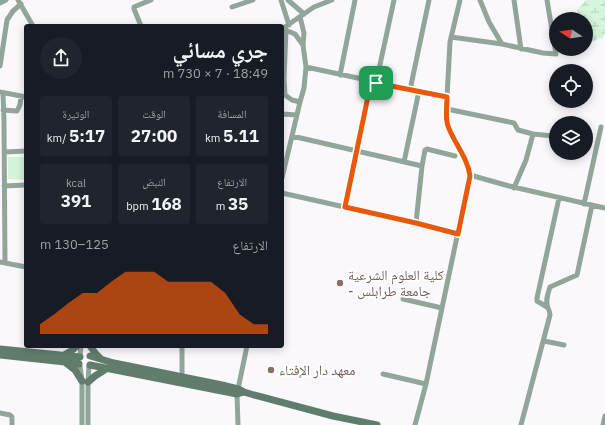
<!DOCTYPE html>
<html lang="ar">
<head>
<meta charset="utf-8">
<style>
	:root { --surface:#171b24; --page:#20242c; --text:#f1f3f6; --muted:#9ea1a6; --accent:#ea580c }
	body { margin:0; font-family:"IBM Plex Sans","Noto Naskh Arabic",sans-serif; background:var(--page); color:var(--text); direction:rtl; height:100vh; display:flex; flex-direction:column; font-size:15px; white-space:nowrap }
	* { box-sizing:border-box; margin:0 }
	p { font-size:13px; color:var(--muted) }
	.icon { flex:none; width:22px; height:22px; fill:none; stroke:currentColor; stroke-width:2; stroke-linecap:round; stroke-linejoin:round }
	.map { position:relative; flex:1; overflow:hidden; direction:ltr }
	.side { position:absolute; left:24px; top:24px; width:260px; height:324px; display:flex; flex-direction:column; background:var(--surface); border-radius:4px; box-shadow:0 2px 10px #0003; direction:rtl }
	.side>* { flex:none }
	.needle { width:26px; rotate:282deg }
	.fabs { position:absolute; left:549px; top:12px; display:grid; gap:8px }
	.fabs a { display:grid; place-items:center; width:44px; height:44px; border-radius:50%; background:var(--surface); box-shadow:0 2px 10px #0003; font-size:20px }
	.pin { position:absolute; display:grid; place-items:center; width:34px; height:34px; color:#fff; margin:-17px; border-radius:8px; box-shadow:0 2px 6px #0006 }
	.round { display:grid; place-items:center; flex:none; width:42px; height:42px; border-radius:21px; background:var(--page) }
	.overview { display:flex; align-items:center; justify-content:space-between; height:68px; padding:0 16px }
	h1 { font-size:22px; font-weight:700; line-height:30px }
	.metrics { display:grid; grid-template-columns:repeat(3,1fr); gap:6px; height:68px; padding:4px 16px }
	.metrics div { display:grid; align-content:center; border-radius:4px; background:var(--page); text-align:center }
	.metrics b { font-size:17px; font-weight:700 }
	.metrics small { font-size:11px; font-weight:400 }
	.metrics p { font-size:11px }
	.chart { height:112px; padding:8px 16px }
	.chart p { display:flex; justify-content:space-between }
	.chart svg { width:100%; height:72px; margin-top:4px; fill:var(--accent); opacity:.7 }
	.map>svg:first-child { display:block }
	.wetland { fill:url(#wetland-marsh) }
	.pitch { fill:#d4f4db }
	.lines { fill:none; stroke-linecap:round; stroke-linejoin:round }
	.street { stroke:#92a599; stroke-width:5 }
	.secondary { stroke:#607d6c; stroke-width:7 }
	.route-casing { stroke:#fff; stroke-width:8 }
	.route { stroke:#ea580c; stroke-width:5 }
	.education-dot { fill:#8d6e63; stroke:#fff; stroke-width:1.5 }
	.labels { text-anchor:middle; stroke-width:4; stroke-linejoin:round; paint-order:stroke }
	.education-label { font-size:14px; fill:#785e54; stroke:#fff; text-anchor:start }
</style>
</head>
<body>
<div class="map">
<svg width="605" height="425" viewBox="0 0 605 425">
	<defs>
		<pattern id="wetland-marsh" width="20" height="14" patternUnits="userSpaceOnUse"><rect width="20" height="14" fill="#d4f4db"/><path d="M1 5h8M5 5V1M11 12h8M15 12V8" fill="none" stroke="#b6d1bc"/></pattern>
	</defs>
	<rect width="100%" height="100%" fill="#faf8fd"/>
	<!-- wetland -->
	<path class="wetland" d="M586 0H605V34L602 39 598 38 596 40 591 42 586 35V19H579L577 10Z"/>
	<!-- pitch -->
	<path class="pitch" d="M8 157H26V180L8 179Z"/>
	<g class="lines">
		<!-- street -->
		<path class="street" d="M18 0 33 26
			M281 0 289 25
			M288 0 304 14
			M480 0 489 22 502 44 543 53 556 54 547 0
			M514 0 521 49
			M0 3 6 0
			M232 7 253 0
			M300 17 304 33 303 45
			M141 26 134 9V7L151 0
			M282 29 314 7 332 0
			M286 30 284 79 285 95 292 100 300 102
			M451 37 502 44
			M0 66 7 20 13 11 21 4
			M306 67 447 97
			M340 75 355 0
			M376 83 394 0
			M410 90 429 0
			M0 92 26 97
			M3 93 4 121 5 263
			M447 109 514 123 518 130 533 134 553 136
			M3 110 17 111 20 105 21 96
			M282 114 297 115
			M292 136 422 166 416 223
			M4 152 26 151
			M404 162 419 91
			M422 166 425 150 427 149 455 156
			M470 175 509 186 605 208
			M282 178 292 136 300 102 304 88 306 67 303 45 295 34 283 29
			M4 186 26 185
			M514 188 526 160 533 134
			M282 193 416 223 458 234
			M584 204 601 127
			M345 207 371 82
			M0 262 26 267
			M403 299 442 308
			M547 307 537 301V298L559 198
			M544 341 564 345
			M80 356 81 346
			M80 366 82 381V425
			M383 374 426 384
			M182 377V346
			M0 413 10 415 12 417V425
			M88 425V382L89 366
			M238 425 237 394 247 346
			M415 425 426 384 470 175 469 168 455 143 447 124V97L450 42 460 0
			M521 425 550 315C550 312 549 310 548 308 545 301 548 293 550 287L577 275 592 205
			M603 425 605 416"/>
		<!-- secondary -->
		<path class="secondary" d="M90 346 96 354 101 359
			M0 349 80 357
			M0 355 65 362 79 364
			M64 355 71 351 77 346
			M90 356 114 363 222 385 238 389 244 392 254 395 333 416 377 425
			M66 363 75 370 82 381
			M90 365 237 394 244 392
			M88 382 95 376 106 369"/>
	</g>
	<g class="lines">
		<!-- route casing -->
		<g class="route-casing">
			<path id="route" d="M371 82 447 97C447 106 445 119 448 126 454 143 468 158 470 176L458 234 416 223 345 207Z"/>
		</g>
		<!-- route -->
		<use href="#route" class="route"/>
	</g>
	<!-- markers -->
	<g class="education-dot">
		<circle cx="340" cy="283" r="4"/>
		<circle cx="271" cy="370" r="4"/>
	</g>
	<g class="labels">
		<!-- education labels -->
		<g class="education-label">
			<text x="348" y="280">كلية العلوم الشرعية<tspan x="348" dy="16">- جامعة طرابلس</tspan></text>
			<text x="279" y="375">معهد دار الإفتاء</text>
		</g>
	</g>
</svg>
<div class="fabs">
<a><svg class="needle" viewBox="-14 -14 28 28"><path d="M0-13l5 13h-10z" fill="#e53935"/><path d="M0 13l5-13h-10z" fill="#9ea1a6"/></svg></a>
<a><svg class="icon" aria-label="locate" viewBox="0 0 24 24"><circle cx="12" cy="12" r="6"/><path d="M12 2v4M12 18v4M2 12h4M18 12h4"/></svg></a>
<a><svg class="icon" aria-label="layers" viewBox="0 0 24 24"><path d="M12 4l9 5-9 5-9-5zM3 14l9 5 9-5"/></svg></a>
</div>
<div class="pin" style="left:376px;top:83px;background:#1e9e55"><svg class="icon" aria-label="arrive" viewBox="0 0 24 24"><path d="M6 21V4h12l-3 4 3 4H6"/></svg></div>
<section class="side">
<div class="overview"><div><h1>جري مسائي</h1><p>18:49 · 7 × 730 m</p></div><a class="round"><svg class="icon" aria-label="share" viewBox="0 0 24 24"><path d="M12 15V3M7 8l5-5 5 5M5 13v7h14v-7"/></svg></a></div>
<div class="metrics">
<div><p>المسافة</p><b>5.11<small> km</small></b></div>
<div><p>الوقت</p><b>27:00</b></div>
<div><p>الوتيرة</p><b>5:17<small> /km</small></b></div>
</div>
<div class="metrics">
<div><p>الارتفاع</p><b>35<small> m</small></b></div>
<div><p>النبض</p><b>168<small> bpm</small></b></div>
<div><p>kcal</p><b>391</b></div>
</div>
<div class="chart"><p><span>الارتفاع</span>125–130 m</p>
<svg viewBox="0 0 160 44" preserveAspectRatio="none"><path d="M0 44V38L10 32L20 25L30 19L40 19L50 12L60 6L70 6L80 6L90 12L100 12L110 12L120 12L130 19L140 32L150 38L160 38V44z"/></svg>
</div>
</section>
</div>
</body>
</html>
